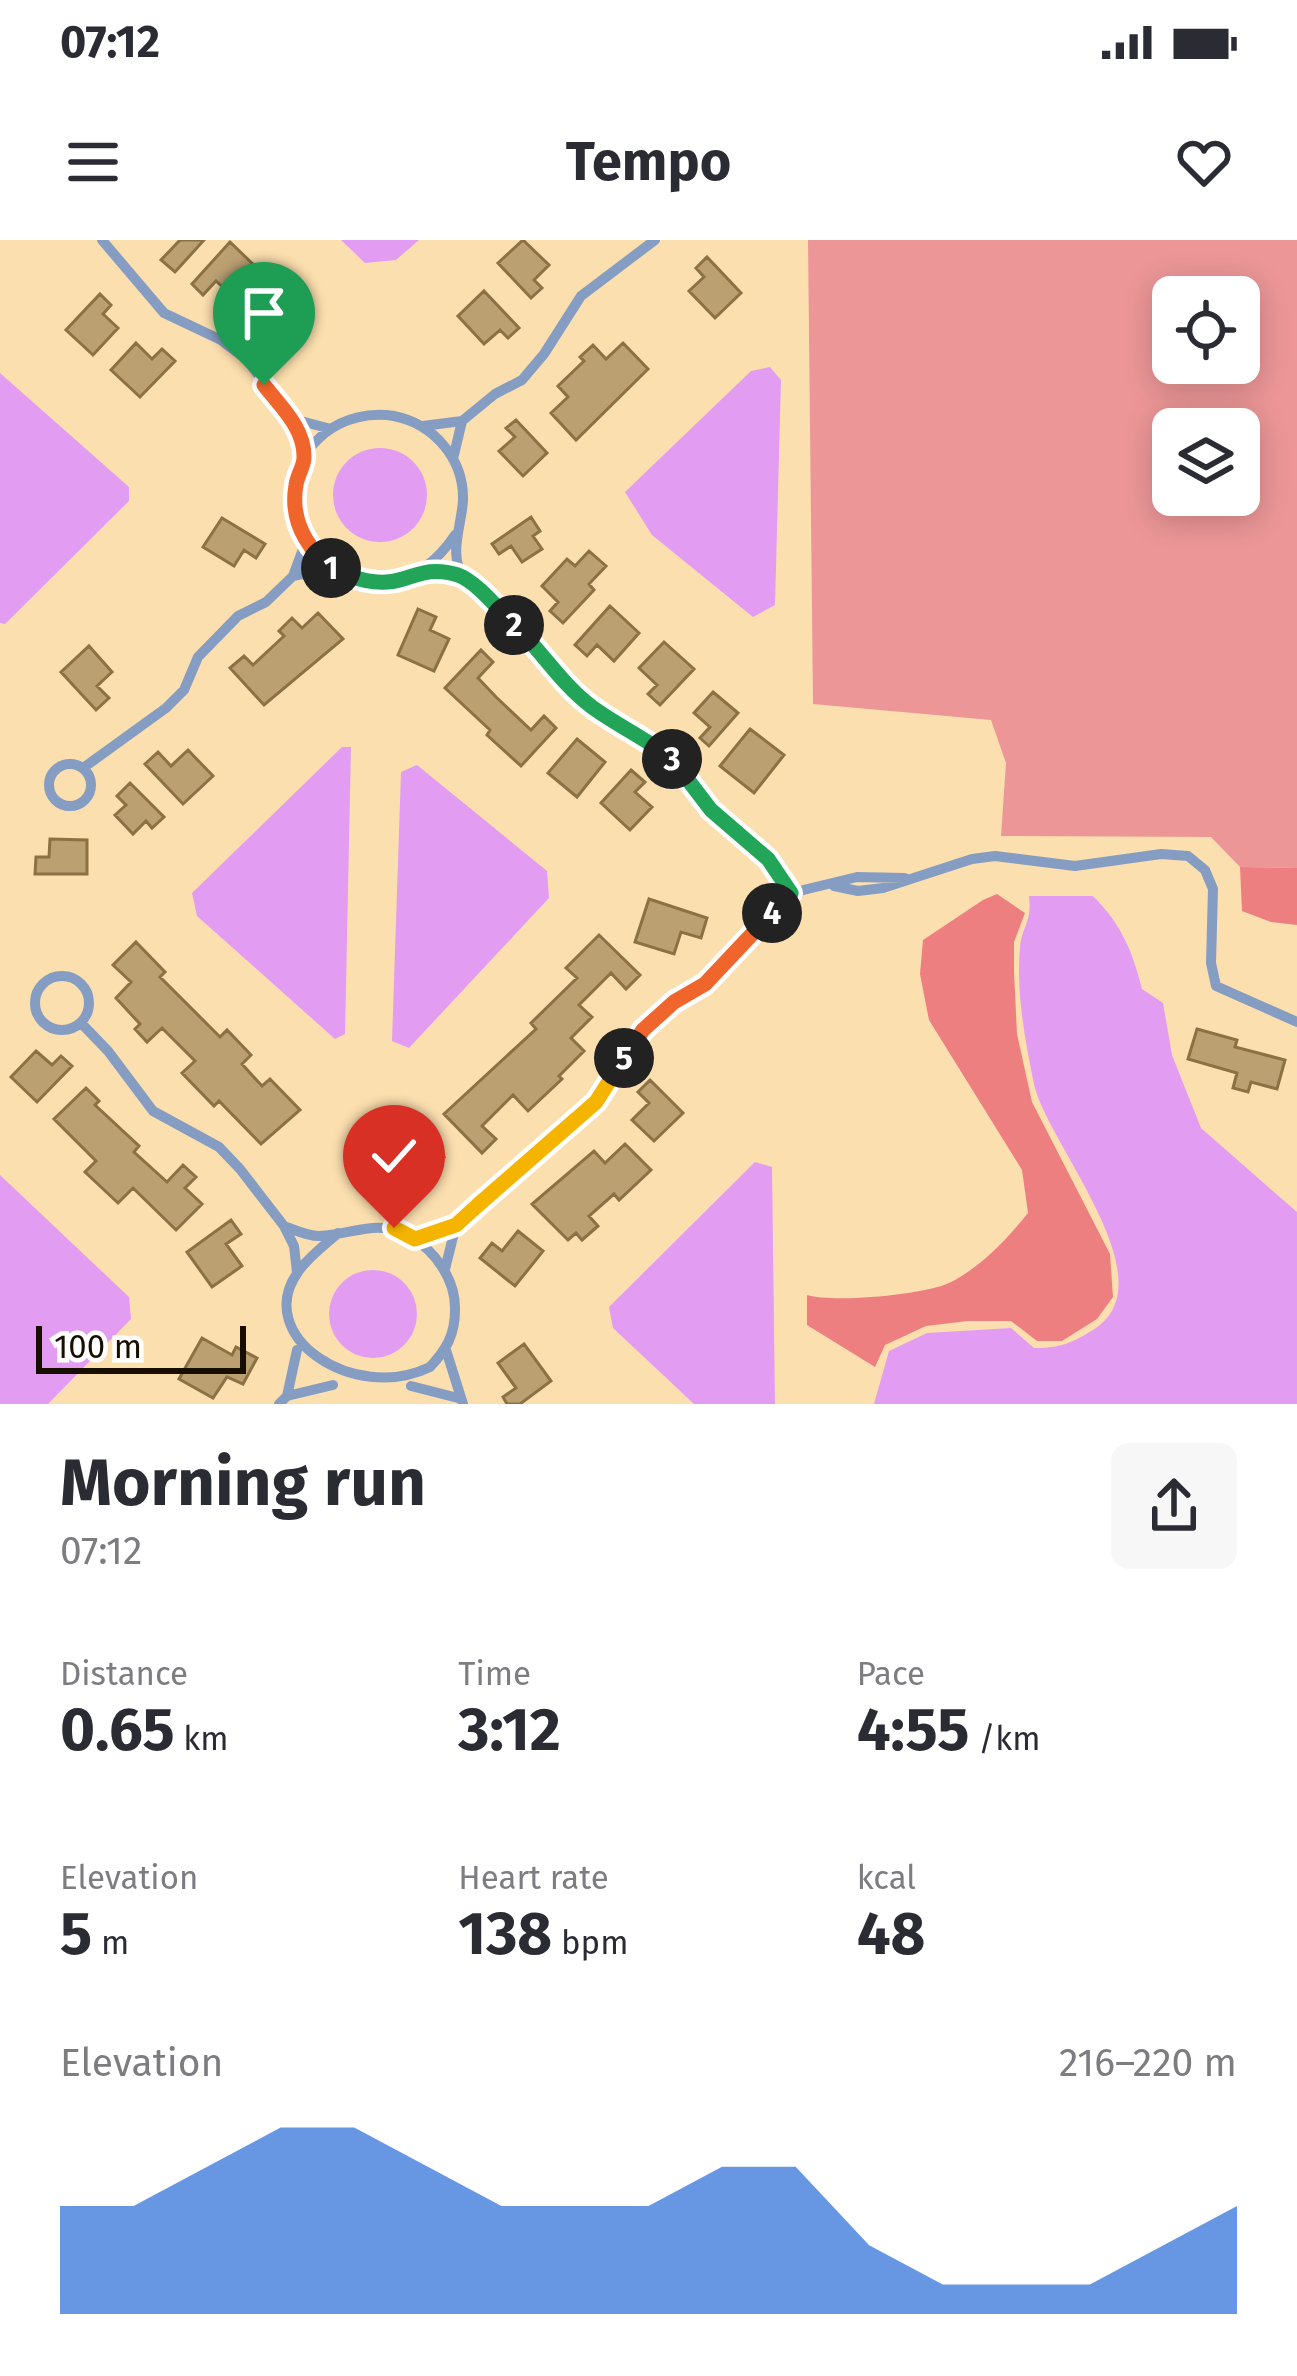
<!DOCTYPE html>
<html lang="en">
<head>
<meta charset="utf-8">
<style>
	:root { --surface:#fff; --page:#f7f7f7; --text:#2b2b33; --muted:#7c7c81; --accent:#286cd8 }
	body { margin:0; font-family:"Fira Sans",sans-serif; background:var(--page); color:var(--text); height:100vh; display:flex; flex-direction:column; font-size:45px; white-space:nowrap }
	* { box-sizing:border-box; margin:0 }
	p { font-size:39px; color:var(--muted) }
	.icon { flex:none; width:66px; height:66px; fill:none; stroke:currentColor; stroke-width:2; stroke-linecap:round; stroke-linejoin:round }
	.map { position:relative; height:1164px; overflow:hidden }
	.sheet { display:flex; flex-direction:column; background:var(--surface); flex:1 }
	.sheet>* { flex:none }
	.buttons { position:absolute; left:1152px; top:36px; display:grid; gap:24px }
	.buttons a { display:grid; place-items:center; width:108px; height:108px; border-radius:18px; background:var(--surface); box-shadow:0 6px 30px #0003; font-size:60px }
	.scale { position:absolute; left:36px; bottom:30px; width:210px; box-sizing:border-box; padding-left:12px; border:6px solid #180e00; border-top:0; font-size:33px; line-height:42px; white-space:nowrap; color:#180e00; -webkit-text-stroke:9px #fff; paint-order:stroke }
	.pin { position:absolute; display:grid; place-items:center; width:102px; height:102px; color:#fff; margin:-123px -51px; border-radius:50% 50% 50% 0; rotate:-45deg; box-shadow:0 0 12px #0007 }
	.pin .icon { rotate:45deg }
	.km { position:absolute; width:60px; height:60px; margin:-30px; border-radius:50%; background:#222; color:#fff; font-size:33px; line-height:60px; text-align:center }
	.round { display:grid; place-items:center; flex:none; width:126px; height:126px; border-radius:18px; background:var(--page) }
	.headline { display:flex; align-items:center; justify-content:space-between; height:204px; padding:0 60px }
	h1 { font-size:66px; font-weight:700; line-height:90px }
	.metrics { display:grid; grid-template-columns:repeat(3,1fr); gap:18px; height:204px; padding:12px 60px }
	.metrics div { display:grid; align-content:center }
	.metrics b { font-size:60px; font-weight:700 }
	.metrics small { font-size:33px; font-weight:400 }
	.metrics p { font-size:33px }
	.chart { height:336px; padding:24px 60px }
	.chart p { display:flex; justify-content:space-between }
	.chart svg { width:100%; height:216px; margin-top:12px; fill:var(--accent); opacity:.7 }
	.status { display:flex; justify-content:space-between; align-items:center; height:84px; padding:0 60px; background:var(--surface); direction:ltr }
	.status svg { height:33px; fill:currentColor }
	header { display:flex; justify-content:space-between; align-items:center; height:156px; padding:0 60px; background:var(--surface); font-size:54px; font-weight:700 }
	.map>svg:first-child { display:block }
	.green { fill:#ec9697; fill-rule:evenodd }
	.forest { fill:#ee7f81 }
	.water { fill:#e29df2 }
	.building { fill:#bba072; stroke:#8b7144; stroke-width:3 }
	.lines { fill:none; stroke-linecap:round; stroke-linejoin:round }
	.minor { stroke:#859dc2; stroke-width:10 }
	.split-1-casing { stroke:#fff; stroke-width:24 }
	.split-2-casing { stroke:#fff; stroke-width:24 }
	.split-3-casing { stroke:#fff; stroke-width:24 }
	.split-4-casing { stroke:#fff; stroke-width:24 }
	.split-5-casing { stroke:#fff; stroke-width:24 }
	.split-6-casing { stroke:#fff; stroke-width:24 }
	.split-7-casing { stroke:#fff; stroke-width:24 }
	.split-1 { stroke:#f0652b; stroke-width:15 }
	.split-2 { stroke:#22a559; stroke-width:15 }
	.split-3 { stroke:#22a559; stroke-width:15 }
	.split-4 { stroke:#22a559; stroke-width:15 }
	.split-5 { stroke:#f0652b; stroke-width:15 }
	.split-6 { stroke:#f5b400; stroke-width:15 }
	.split-7 { stroke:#f5b400; stroke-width:15 }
</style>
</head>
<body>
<div class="status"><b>07:12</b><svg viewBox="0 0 49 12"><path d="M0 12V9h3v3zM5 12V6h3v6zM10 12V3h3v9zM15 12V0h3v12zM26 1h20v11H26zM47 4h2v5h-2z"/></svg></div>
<header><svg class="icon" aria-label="menu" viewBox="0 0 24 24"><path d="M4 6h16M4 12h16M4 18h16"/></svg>Tempo<svg class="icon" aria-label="heart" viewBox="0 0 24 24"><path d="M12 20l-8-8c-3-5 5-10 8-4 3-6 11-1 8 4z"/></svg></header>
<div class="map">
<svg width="1297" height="1164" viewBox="0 0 1297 1164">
	<rect width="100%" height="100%" fill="#fcdfaf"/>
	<!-- green -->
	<path class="green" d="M808 0H1297V628L1240 627 1211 597 1001 596 1006 523 991 480 813 464ZM1173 57H1239V123H1173ZM1173 189H1239V255H1173Z"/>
	<!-- forest -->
	<path class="forest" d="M1240 627 1297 628V685L1271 682 1242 671Z
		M997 654 1025 673 1014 702V732L1017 794 1032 862 1110 1014 1113 1057 1097 1079 1062 1101H1037L1011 1081H968L926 1086 885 1105 875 1127 807 1085V1055C833 1063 924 1055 949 1043 980 1028 1006 1000 1028 973L1022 930 929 780 920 734 923 700 983 660Z"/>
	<!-- water -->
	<path class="water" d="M341 0H419L396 20 365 23Z
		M770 127 781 140 775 365 753 377 652 295 625 252 751 131Z
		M0 133 129 247V261L5 384 0 383Z
		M333 255a47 47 0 1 1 94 0a47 47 0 1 1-94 0Z
		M342 507H351L345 794 335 799 197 676 192 653Z
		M417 525 547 631 549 658 409 808 392 801 401 532Z
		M1029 656H1093C1121 684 1132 710 1142 749L1163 763 1172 815 1201 888 1297 972V1164H874L889 1111 927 1093 1011 1088 1034 1108C1060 1108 1072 1103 1093 1090 1171 1042 1047 904 1034 844 1025 800 1016 753 1020 708 1022 685 1032 684 1029 656Z
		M755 922 772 927 775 1164H694L613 1088 609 1067Z
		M0 935 129 1057 131 1079 48 1164H0Z
		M329 1074a44 44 0 1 1 88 0a44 44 0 1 1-88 0Z"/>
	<!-- building -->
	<path class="building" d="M180 0H204L175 32 161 20Z
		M523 0 549 25 534 40 542 48 531 58 498 23Z
		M230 2 259 30 233 57 216 41 203 55 192 44Z
		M707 17 741 53 715 78 689 51 704 37 696 28Z
		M287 37 304 52 297 59 309 69 290 91 280 82 269 94 251 77Z
		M484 51 519 88 508 98 500 90 484 104 458 76Z
		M100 54 111 65 103 74 118 88 93 115 66 90Z
		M136 103 152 119 162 109 175 121 140 157 111 130Z
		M623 103 648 129 576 200 551 173 568 157 558 146 584 121 580 117 593 105 606 119Z
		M516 180 547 213 523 236 499 211 515 197 506 188Z
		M531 277 540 291 533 296 542 309 522 322 511 306 499 314 492 304Z
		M222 278 265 304 256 318 244 310 234 326 203 307Z
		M589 311 606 326 589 344 594 350 563 383 550 371 558 362 542 346 567 319 575 326Z
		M610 366 639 393 614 421 597 405 587 416 575 405Z
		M418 369 436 377 430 390 449 399 434 431 398 415Z
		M318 373 343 399 264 465 230 428 244 416 253 425 284 396 279 391 292 378 302 388Z
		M664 402 694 429 660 465 648 454 657 445 639 428Z
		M89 406 112 432 97 446 109 458 96 470 61 432Z
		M481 410 493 422 478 438 496 457 531 490 544 476 556 488 521 526 487 495 490 490 445 448Z
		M713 452 738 473 709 506 700 498 710 487 694 473Z
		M750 489 784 515 754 553 720 526Z
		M577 499 605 522 577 557 548 533Z
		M188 510 213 536 183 564 145 524 158 512 171 526Z
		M631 530 645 542 635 552 652 567 630 590 601 563Z
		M130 543 164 577 152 588 146 581 133 594 115 575 126 565 117 556Z
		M50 599 87 600V634H35L36 617H49Z
		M649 659 707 678 701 698 681 692 674 714 635 702Z
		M599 695 640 735 626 749 611 733 579 765 592 777 571 798 584 811 559 836 562 839 528 871 513 855 482 886 496 899 482 913 444 874 536 789 531 783 577 738 566 728Z
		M136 702 165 732 160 737 220 797 227 790 251 815 242 824 262 846 270 839 300 870 261 904 219 861 214 866 182 833 195 821 162 788 147 802 135 789 140 784 116 758 131 742 113 725Z
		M1197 789 1237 800 1235 807 1285 820 1277 849 1251 842 1248 852 1233 848 1237 833 1188 819Z
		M36 811 52 825 61 816 72 826 37 862 11 837Z
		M650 840 683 873 654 901 632 880 649 863 638 852Z
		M86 848 99 861 95 865 139 906 134 912 167 942 183 925 196 937 185 948 202 964 176 990 133 948 118 963 85 932 96 921 54 879Z
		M430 886 444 917 418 928 428 949 410 956 388 903Z
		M625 904 651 930 619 960 614 954 589 976 598 986 582 1000 576 993 568 1000 532 964 594 911 605 923Z
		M231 980 241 994 226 1004 242 1026 212 1047 187 1012Z
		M518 991 543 1011 515 1046 480 1018 492 1003 502 1011Z
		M202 1098 232 1115 236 1107 257 1118 243 1144 227 1137 213 1158 179 1139Z
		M524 1104 551 1141 520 1164H507L503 1157 516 1148 498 1123Z"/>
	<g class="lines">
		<!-- minor -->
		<path class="minor" d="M102 0 164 73 221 100 246 119 293 179 304 219
			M293 179 331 189
			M423 186 462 181
			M453 219 462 181 495 154 522 140 544 114 581 56 655 0
			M455 295C374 416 228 273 325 193 344 178 370 172 394 176 434 184 464 219 463 260 462 285 447 317 465 339 480 358 502 372 519 389 544 416 563 447 594 468 619 486 648 497 670 518 688 535 699 558 716 575 747 603 767 617 791 653
			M425 329 462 336
			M293 336 306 301
			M49 545a21 21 0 1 1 42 0a21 21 0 1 1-42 0Z
			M83 528 166 468 184 450 198 417 238 376 266 362 293 336 330 328
			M834 646 858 651 883 648 972 619 995 616 1075 626 1161 614 1188 616 1205 630 1213 649 1211 723 1216 746 1297 782
			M791 653 857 637 905 638
			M35 763a27 27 0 1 1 54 0a27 27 0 1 1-54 0Z
			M81 783 108 811 153 871 219 907 240 929 284 986 294 1006 297 1032
			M284 986C295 990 307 996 319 996 352 995 377 978 409 996 435 1010 456 1040 455 1070 455 1095 446 1110 430 1127 354 1164 252 1096 298 1032 308 1017 325 1005 338 993
			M415 999 456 985 565 892 596 862 643 790 674 762 705 744 791 653
			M445 1029 456 985
			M446 1110 463 1164
			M411 1146 458 1158
			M287 1156 333 1145
			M279 1164 287 1156 297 1110"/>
	</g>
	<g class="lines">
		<!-- split-1 casing -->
		<g class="split-1-casing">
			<path id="split-1" d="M264 145C280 166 305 188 304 218 304 226 297 236 296 245 290 279 305 306 331 328"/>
		</g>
		<!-- split-2 casing -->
		<g class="split-2-casing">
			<path id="split-2" d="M331 328C354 339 378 347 403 339 424 332 436 328 458 335 477 342 499 370 514 385"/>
		</g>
		<!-- split-3 casing -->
		<g class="split-3-casing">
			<path id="split-3" d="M514 385C542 411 561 444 592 467 618 486 647 499 672 519"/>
		</g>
		<!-- split-4 casing -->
		<g class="split-4-casing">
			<path id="split-4" d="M672 519 711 570 768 619 791 653 772 673"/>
		</g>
		<!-- split-5 casing -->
		<g class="split-5-casing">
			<path id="split-5" d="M624 818 643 790 674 762 705 744 772 673"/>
		</g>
		<!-- split-6 casing -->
		<g class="split-6-casing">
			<path id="split-6" d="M478 965 596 862 624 818"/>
		</g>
		<!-- split-7 casing -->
		<g class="split-7-casing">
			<path id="split-7" d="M394 988 415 999 456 985 478 965"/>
		</g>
		<!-- split-1 -->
		<use href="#split-1" class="split-1"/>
		<!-- split-2 -->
		<use href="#split-2" class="split-2"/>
		<!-- split-3 -->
		<use href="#split-3" class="split-3"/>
		<!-- split-4 -->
		<use href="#split-4" class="split-4"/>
		<!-- split-5 -->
		<use href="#split-5" class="split-5"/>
		<!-- split-6 -->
		<use href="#split-6" class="split-6"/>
		<!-- split-7 -->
		<use href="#split-7" class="split-7"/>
	</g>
</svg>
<div class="buttons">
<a><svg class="icon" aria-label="locate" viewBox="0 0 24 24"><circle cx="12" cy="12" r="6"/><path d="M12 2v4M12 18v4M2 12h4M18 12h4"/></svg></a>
<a><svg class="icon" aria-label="layers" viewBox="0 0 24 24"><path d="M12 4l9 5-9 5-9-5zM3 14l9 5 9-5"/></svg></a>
</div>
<div class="scale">100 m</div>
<div class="pin" style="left:264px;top:145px;background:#1e9e55"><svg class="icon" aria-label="arrive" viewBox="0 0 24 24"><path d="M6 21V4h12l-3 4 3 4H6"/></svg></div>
<div class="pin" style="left:394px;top:988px;background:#d93025"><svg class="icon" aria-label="check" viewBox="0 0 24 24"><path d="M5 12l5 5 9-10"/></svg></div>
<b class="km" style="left:331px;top:328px">1</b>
<b class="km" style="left:514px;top:385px">2</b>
<b class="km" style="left:672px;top:519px">3</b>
<b class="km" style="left:772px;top:673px">4</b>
<b class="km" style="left:624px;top:818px">5</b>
</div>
<section class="sheet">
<div class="headline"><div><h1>Morning run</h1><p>07:12</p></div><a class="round"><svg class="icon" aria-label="share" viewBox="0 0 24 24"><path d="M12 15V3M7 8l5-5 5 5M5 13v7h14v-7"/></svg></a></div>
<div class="metrics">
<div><p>Distance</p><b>0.65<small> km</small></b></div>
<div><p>Time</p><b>3:12</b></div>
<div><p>Pace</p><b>4:55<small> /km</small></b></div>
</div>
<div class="metrics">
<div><p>Elevation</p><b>5<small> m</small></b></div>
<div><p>Heart rate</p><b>138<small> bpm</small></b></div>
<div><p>kcal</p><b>48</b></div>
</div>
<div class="chart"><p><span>Elevation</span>216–220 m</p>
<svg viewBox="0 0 160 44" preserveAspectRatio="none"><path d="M0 44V22L10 22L20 14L30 6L40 6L50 14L60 22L70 22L80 22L90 14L100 14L110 30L120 38L130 38L140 38L150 30L160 22V44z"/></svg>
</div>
</section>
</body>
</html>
